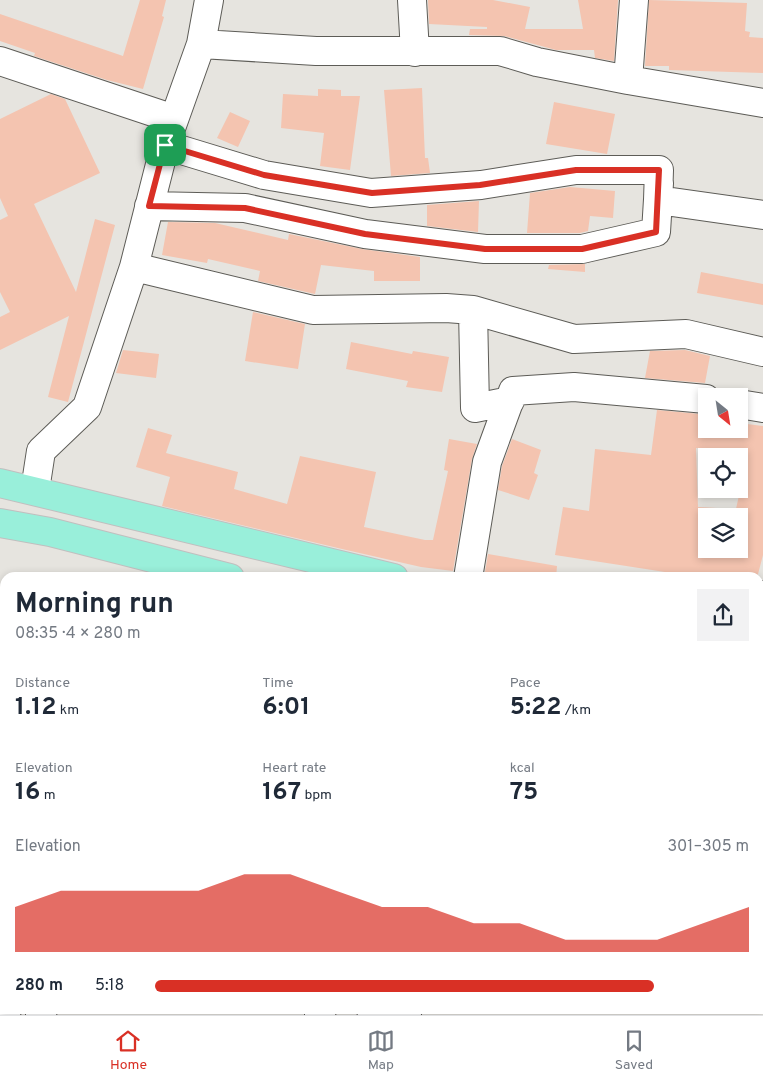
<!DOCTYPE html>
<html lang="en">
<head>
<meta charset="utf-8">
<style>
	:root { --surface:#fff; --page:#f2f2f3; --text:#1f2937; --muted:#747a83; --line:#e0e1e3; --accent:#d93025 }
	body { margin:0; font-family:Overpass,sans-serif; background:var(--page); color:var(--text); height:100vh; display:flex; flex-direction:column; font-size:19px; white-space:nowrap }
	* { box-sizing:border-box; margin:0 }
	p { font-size:16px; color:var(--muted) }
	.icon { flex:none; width:28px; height:28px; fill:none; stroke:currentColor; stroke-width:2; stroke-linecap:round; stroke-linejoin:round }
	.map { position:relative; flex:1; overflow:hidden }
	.details { position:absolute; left:0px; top:572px; width:764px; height:442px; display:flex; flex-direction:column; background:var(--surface); border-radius:15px 15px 0 0; box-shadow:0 2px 8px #0003 }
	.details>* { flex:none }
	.needle { width:32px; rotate:150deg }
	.fabs { position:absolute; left:698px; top:388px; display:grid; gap:10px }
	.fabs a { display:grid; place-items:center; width:50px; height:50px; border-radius:0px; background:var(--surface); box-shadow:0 2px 8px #0003; font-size:25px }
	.pin { position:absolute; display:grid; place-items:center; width:42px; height:42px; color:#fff; margin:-21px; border-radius:10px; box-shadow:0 2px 8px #0006 }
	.round { display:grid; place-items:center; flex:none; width:52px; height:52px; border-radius:0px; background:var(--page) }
	.headline { display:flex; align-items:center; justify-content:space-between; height:85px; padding:0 15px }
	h1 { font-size:28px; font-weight:700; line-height:38px }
	.metrics { display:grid; grid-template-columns:repeat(3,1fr); gap:8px; height:85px; padding:5px 15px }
	.metrics div { display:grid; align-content:center }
	.metrics b { font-size:25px; font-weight:700 }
	.metrics small { font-size:14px; font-weight:400 }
	.metrics p { font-size:14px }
	.chart { height:140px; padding:10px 15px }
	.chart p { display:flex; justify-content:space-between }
	.chart svg { width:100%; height:90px; margin-top:5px; fill:var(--accent); opacity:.7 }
	ul { padding:0 15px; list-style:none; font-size:16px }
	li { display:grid; grid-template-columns:80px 60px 1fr; align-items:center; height:38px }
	li i { height:12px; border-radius:6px; background:var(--accent) }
	.dock { display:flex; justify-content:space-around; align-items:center; height:70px; border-top:1px solid var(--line); background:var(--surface); font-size:14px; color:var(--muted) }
	.dock a { display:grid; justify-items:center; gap:2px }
	.dock .current { color:var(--accent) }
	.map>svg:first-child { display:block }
	.building { fill:#f4c4b0; fill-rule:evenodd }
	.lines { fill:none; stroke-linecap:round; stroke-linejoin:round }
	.minor-casing { stroke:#5d5c57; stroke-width:30 }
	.major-casing { stroke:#c0bfbf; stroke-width:30 }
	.minor { stroke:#fff; stroke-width:28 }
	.major { stroke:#99efda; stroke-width:28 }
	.route-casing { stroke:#fff; stroke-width:10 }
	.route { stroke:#d93025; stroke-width:6 }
</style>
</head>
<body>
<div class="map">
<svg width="763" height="1015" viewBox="0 0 763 1015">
	<rect width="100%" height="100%" fill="#e6e4df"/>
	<!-- building -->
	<path class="building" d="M140 0H166L162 16 164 17 143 89 107 80 34 56 35 53 0 41V14L123 56Z
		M428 0H493L530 7 525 29H583L578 0H618L614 61 595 58 594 50H556L504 36 469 35 470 29H487V27L429 24Z
		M649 0 747 3 745 31 750 32 749 37 763 38V73L669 70V66H645Z
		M422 88 425 158H428L430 173 391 176 384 90Z
		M318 89 341 90V96H360L350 170 320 166 324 133 281 128 283 94 318 96Z
		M51 94 65 99 100 173 34 204 76 292 95 219 115 225 68 402 48 397 69 316 0 350V317L10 312 0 292V220L8 216 0 198V119Z
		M554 102 615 114 607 154 546 144Z
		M230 112 250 121 238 147 217 138Z
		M570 187 615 191 613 218 590 216 588 231 580 233H527L530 193Z
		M479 201 478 232 427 226V205Z
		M168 222 215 223 288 240 289 234 362 249 420 257V281H374V271L321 265 315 294 258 281 260 271 208 259 207 263 162 255Z
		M585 264V272L548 269 549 265Z
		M701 272 763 284V305L697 293Z
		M253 312 305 324 298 369 245 361Z
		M351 342 412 354 413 351 449 357 442 392 406 387 408 381 346 369Z
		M123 350 159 354 156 378 116 373Z
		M685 350 710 356 705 383 645 378 650 351Z
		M657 410 700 414 699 418H706V429H739V423L763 426V555L757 578 665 577V572L555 555 563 507 589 511 595 449 651 455ZM696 448 748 454 736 509 698 507ZM706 516H739V549H706Z
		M148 428 172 435 166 453 238 472 234 489 287 504 300 456 376 472 364 527 425 540H433L448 471 444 470 449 439 477 444 472 459 453 571 421 567 342 549 162 506 170 477 136 467Z
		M512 439 541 450 534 473 538 475 529 500 498 490 502 466Z
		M488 554 557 566 556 578H484Z"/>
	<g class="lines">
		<!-- minor casing -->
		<g class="minor-casing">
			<path id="minor" d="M412 0 415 52
				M201 44 316 51H500L537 62 628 80 763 103
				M0 61 174 119
				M628 80 634 0
				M165 145 264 175 371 193 481 185 576 170H659L658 200 763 215
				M149 206 245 208 365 234 485 249H582L656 232 659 183
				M134 267 313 310 446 308 473 310 574 339 686 334 763 352
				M473 310 475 408 510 401
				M739 404 763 408
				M35 490 41 451 87 407 134 267 165 145 201 44 209 0
				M468 578 487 462 513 391 574 387 706 399
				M0 607 5 618
				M759 613 763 595
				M759 859 763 860
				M759 966 763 967
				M371 1010 407 1015
				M4 1015 7 1010
				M40 1015 43 1010
				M319 1015 322 1010"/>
		</g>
		<!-- major casing -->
		<g class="major-casing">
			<path id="major" d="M0 483 394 578
				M0 523 50 532 230 578
				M759 655 763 656
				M759 695 763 696"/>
		</g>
		<!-- minor -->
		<use href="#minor" class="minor"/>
		<!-- major -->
		<use href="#major" class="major"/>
	</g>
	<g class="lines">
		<!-- route casing -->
		<g class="route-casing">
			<path id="route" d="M165 145 264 175 372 193 480 185 576 170H659L656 232 582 249H485L365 234 245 208 149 206Z"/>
		</g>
		<!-- route -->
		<use href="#route" class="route"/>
	</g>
</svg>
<div class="fabs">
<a><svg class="needle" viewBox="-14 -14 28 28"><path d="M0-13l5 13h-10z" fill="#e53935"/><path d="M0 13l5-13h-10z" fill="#747a83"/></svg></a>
<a><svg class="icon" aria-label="locate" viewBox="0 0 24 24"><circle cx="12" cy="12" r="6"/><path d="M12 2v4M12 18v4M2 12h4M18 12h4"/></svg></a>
<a><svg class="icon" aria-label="layers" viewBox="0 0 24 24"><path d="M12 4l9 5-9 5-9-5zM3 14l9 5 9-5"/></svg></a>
</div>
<div class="pin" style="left:165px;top:145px;background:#1e9e55"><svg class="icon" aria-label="arrive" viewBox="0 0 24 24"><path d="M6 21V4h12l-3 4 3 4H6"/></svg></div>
<section class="details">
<div class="headline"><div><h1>Morning run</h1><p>08:35 · 4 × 280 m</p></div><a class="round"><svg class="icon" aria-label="share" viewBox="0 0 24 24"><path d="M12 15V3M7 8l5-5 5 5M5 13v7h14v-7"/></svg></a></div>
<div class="metrics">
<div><p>Distance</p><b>1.12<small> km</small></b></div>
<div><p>Time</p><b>6:01</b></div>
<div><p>Pace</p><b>5:22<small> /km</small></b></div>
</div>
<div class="metrics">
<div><p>Elevation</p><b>16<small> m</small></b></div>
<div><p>Heart rate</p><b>167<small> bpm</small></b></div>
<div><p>kcal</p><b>75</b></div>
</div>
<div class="chart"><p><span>Elevation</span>301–305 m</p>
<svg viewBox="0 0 160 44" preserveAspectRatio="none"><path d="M0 44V22L10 14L20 14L30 14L40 14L50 6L60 6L70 14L80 22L90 22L100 30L110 30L120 38L130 38L140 38L150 30L160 22V44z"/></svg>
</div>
<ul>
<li><b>280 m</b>5:18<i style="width:84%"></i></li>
</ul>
</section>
</div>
<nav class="dock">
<a class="current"><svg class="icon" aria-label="home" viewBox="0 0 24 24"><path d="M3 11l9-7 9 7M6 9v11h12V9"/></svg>Home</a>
<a><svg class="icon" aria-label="map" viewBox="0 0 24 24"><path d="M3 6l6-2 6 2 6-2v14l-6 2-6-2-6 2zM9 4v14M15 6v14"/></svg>Map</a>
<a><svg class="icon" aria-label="saved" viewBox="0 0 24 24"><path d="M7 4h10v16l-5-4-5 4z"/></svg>Saved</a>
</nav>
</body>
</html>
